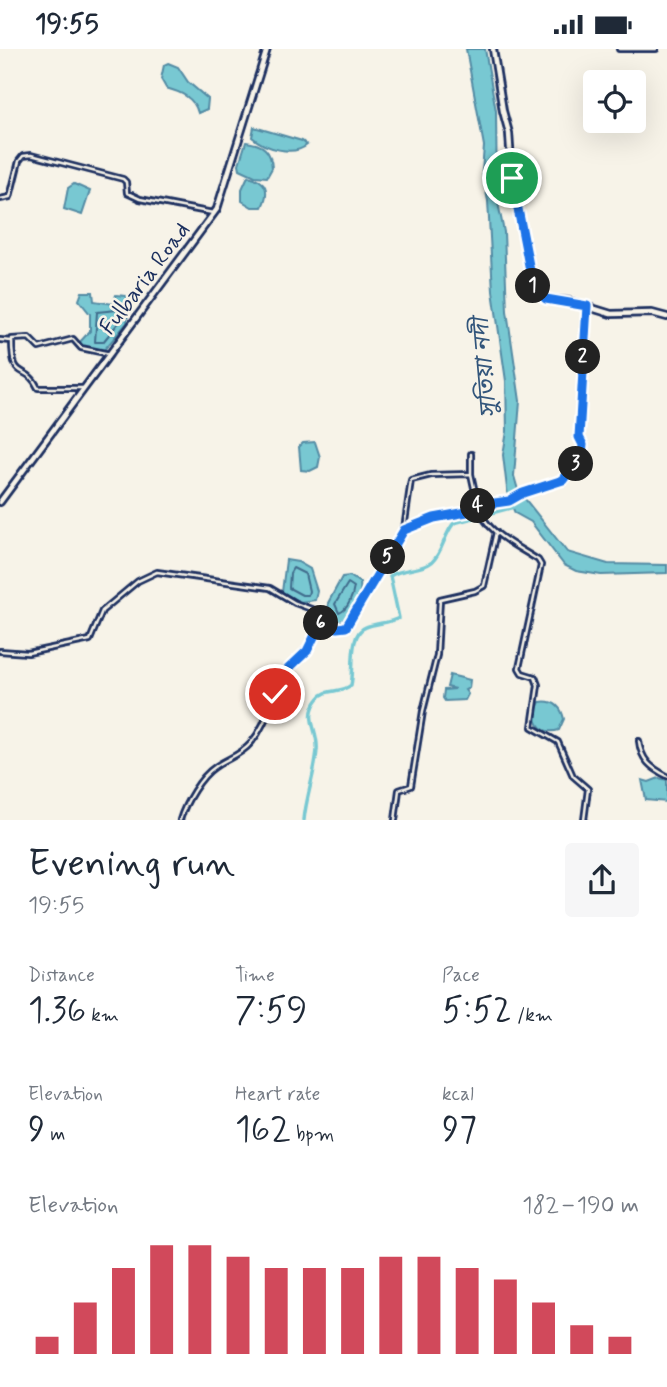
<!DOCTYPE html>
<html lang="en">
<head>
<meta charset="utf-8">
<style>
	:root { --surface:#fff; --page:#f6f6f7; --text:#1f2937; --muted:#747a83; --accent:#d1495b }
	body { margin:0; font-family:Mynerve,"Noto Sans Bengali",sans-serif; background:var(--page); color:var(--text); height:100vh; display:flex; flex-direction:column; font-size:26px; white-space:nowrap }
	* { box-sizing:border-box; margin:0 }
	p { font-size:23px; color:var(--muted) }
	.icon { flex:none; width:38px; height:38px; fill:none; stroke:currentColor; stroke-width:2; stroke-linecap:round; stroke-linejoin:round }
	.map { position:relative; height:771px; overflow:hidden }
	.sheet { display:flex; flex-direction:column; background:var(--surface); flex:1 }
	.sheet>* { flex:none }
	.controls { position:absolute; left:583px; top:21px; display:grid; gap:14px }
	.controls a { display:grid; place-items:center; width:63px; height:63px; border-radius:7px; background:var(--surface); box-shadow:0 7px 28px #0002; font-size:35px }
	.pin { position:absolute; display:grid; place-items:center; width:60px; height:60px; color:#fff; margin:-30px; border:4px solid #fff; border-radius:50%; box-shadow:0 2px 7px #0007 }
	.km { position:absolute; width:35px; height:35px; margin:-18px; border-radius:50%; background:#222; color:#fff; font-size:19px; line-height:35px; text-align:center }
	.round { display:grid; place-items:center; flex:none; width:74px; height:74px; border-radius:7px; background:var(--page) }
	.head { display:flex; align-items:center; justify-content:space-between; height:119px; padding:0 28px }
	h1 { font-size:38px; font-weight:600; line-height:52px }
	.figures { display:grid; grid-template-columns:repeat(3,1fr); gap:10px; height:119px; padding:7px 28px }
	.figures div { display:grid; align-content:center }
	.figures b { font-size:35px; font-weight:600 }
	.figures small { font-size:19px; font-weight:400 }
	.figures p { font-size:19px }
	.chart { height:196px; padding:14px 28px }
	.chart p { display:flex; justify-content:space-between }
	.chart svg { width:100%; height:126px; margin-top:7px; stroke:var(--accent); stroke-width:6 }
	.status { display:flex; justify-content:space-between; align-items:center; height:49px; padding:0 35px; background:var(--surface); direction:ltr }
	.status svg { height:19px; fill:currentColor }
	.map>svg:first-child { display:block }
	.water { fill:#78c8d2; stroke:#538ba4; stroke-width:2 }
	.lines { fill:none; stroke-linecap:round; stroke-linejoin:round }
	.shore { stroke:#406c8c; stroke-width:2 }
	.canal { stroke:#78c8d2; stroke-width:3.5 }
	.street-casing { stroke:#1b2f5e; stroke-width:8 }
	.secondary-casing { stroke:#1b2f5e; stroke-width:10 }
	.street { stroke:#f7f3e8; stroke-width:2.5 }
	.secondary { stroke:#f7f3e8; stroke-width:4.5 }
	.route-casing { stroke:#fff; stroke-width:14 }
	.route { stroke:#1a73e8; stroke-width:9 }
	.labels { text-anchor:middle; stroke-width:5; stroke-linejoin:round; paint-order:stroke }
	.street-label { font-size:23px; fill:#1b2f5e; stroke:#f7f3e8 }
	.water-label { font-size:24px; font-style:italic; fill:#32557b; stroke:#f7f3e8 }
</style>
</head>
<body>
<div class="status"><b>19:55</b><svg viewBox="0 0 49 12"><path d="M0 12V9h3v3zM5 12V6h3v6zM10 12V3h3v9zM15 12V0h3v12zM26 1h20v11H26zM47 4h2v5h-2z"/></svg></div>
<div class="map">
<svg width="667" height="771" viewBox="0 0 667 771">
	<rect width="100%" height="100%" fill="#f7f3e8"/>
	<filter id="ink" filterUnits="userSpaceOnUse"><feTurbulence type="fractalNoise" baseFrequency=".0143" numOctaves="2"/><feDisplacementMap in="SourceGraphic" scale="14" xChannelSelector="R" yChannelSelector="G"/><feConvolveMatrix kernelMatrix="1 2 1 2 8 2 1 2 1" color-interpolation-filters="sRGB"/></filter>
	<g filter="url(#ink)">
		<!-- water -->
		<path class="water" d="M466 0H485L496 62 497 149 504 183 507 262 520 352 514 427 518 441 567 503 608 515 667 516V524L601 526 576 522 564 516 531 473 515 464 508 448 503 406 507 382 506 332 493 242 488 152 482 123 484 97Z
			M168 14 178 18 188 33 208 50 207 60 198 64C194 48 180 43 166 39L161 30 164 16Z
			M254 78 302 92 307 96C293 108 264 99 252 88Z
			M246 93C263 95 271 101 272 119L267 128 255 127 240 120 239 115Z
			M248 127C267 131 270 142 262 158H252L242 152V140Z
			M74 135 90 142 82 166 64 160 68 139Z
			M82 243H93L94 252 113 255 116 246 126 247 129 250 127 274 104 301 84 298 79 294 90 282V265L79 251Z
			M315 393 320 408 318 418 310 422 301 421 299 398 303 394Z
			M286 511 298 513 310 520 317 542 315 551 300 553 282 543Z
			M350 527 360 534C362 547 353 569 339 573L330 565 328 554 342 528Z
			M450 626 470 631 469 639 465 641 468 645 465 651 445 652 443 649 444 641 455 640 447 638Z
			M540 653C553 651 561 657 564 670L559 681C539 687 530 669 540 653Z
			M659 729 667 731V753L646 751 642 731 649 733Z"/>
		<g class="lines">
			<!-- shore -->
			<path class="shore" d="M117 261 120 264V272L103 293H95L97 263Z
				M293 519 305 525 309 542 308 546H302L289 539 290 524Z
				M348 534 354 538C353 546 348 561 339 564L335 555Z"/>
			<!-- canal -->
			<path class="canal" d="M304 771C306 748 315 725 317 701 319 681 303 669 318 650 327 638 341 645 351 636 355 621 348 584 366 578 377 574 389 574 399 569L390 527C402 519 421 522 432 513 443 503 444 485 454 474L514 458"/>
			<!-- street casing -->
			<g class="street-casing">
				<path id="street" d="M619 0H656
					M0 150 10 148 19 112 23 107 31 106 123 130 126 133 127 144 140 150 213 164
					M12 290 29 289 39 299 73 290 81 299 110 305
					M0 291 12 292C12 335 26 313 38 339H84
					M404 480 434 469 467 463 478 457 471 425V405
					M323 570 337 579 346 578 404 480 411 431 431 426 471 425
					M0 602 28 604 90 591 102 562 138 532 157 523 270 539 295 554 322 564C326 590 291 611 281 631 270 653 267 675 251 694 240 707 227 709 215 718 200 728 185 754 180 771
					M639 692C641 711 651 719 667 727
					M395 771 399 741 411 737 423 662 437 606 440 550 475 542 484 537 496 483
					M584 771 588 740 573 727 558 693 532 678 538 636 535 628 522 624 519 619 541 516 538 511C515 496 486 484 478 457L509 452 523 444 563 431 576 416 583 396 579 388 587 257"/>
			</g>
			<!-- secondary casing -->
			<g class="secondary-casing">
				<path id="secondary" d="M493 0 503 62 509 84 512 129 533 237 546 250 569 252 611 265 652 264 667 268
					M0 453 217 160 267 0"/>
			</g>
			<!-- street -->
			<use href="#street" class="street"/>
			<!-- secondary -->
			<use href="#secondary" class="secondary"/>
		</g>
	</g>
	<g class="lines" filter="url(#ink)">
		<!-- route casing -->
		<g class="route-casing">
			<path id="route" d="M275 645 288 620 307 602 323 570 337 579 346 578 404 481 434 469 467 463 481 456 509 452 523 444 563 431 582 405 583 396 579 388 587 257 546 250 533 237 512 129"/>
		</g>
		<!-- route -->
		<use href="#route" class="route"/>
	</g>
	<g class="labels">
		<!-- street labels -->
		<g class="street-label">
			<text transform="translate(144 229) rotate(-53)" y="8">Fulbaria Road</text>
		</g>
		<!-- water labels -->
		<g class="water-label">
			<text transform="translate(484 319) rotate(-95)" y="8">সুতিয়া নদী</text>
		</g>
	</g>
</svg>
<div class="controls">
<a><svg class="icon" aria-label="locate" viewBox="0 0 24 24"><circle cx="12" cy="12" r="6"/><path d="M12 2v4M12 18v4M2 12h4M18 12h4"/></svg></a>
</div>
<div class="pin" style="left:512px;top:129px;background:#1e9e55"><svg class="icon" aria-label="arrive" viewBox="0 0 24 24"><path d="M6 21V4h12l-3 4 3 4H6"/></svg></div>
<div class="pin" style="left:275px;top:645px;background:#d93025"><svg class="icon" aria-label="check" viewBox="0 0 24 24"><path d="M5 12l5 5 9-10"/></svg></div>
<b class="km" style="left:533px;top:237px">1</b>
<b class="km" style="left:583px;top:308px">2</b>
<b class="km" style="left:576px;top:415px">3</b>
<b class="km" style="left:478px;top:457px">4</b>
<b class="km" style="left:388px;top:508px">5</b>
<b class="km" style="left:321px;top:574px">6</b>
</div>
<section class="sheet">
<div class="head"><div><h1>Evening run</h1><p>19:55</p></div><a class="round"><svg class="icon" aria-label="share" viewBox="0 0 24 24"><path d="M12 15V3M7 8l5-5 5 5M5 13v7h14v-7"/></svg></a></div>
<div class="figures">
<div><p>Distance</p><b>1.36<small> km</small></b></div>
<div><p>Time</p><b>7:59</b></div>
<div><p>Pace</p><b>5:52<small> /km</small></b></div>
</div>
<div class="figures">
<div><p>Elevation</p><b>9<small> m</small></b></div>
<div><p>Heart rate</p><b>162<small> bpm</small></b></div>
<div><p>kcal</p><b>97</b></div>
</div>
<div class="chart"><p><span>Elevation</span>182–190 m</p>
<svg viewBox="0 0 160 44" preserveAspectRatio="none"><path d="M5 44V38M15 44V26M25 44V14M35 44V6M45 44V6M55 44V10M65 44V14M75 44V14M85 44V14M95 44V10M105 44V10M115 44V14M125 44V18M135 44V26M145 44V34M155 44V38"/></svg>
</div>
</section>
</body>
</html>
